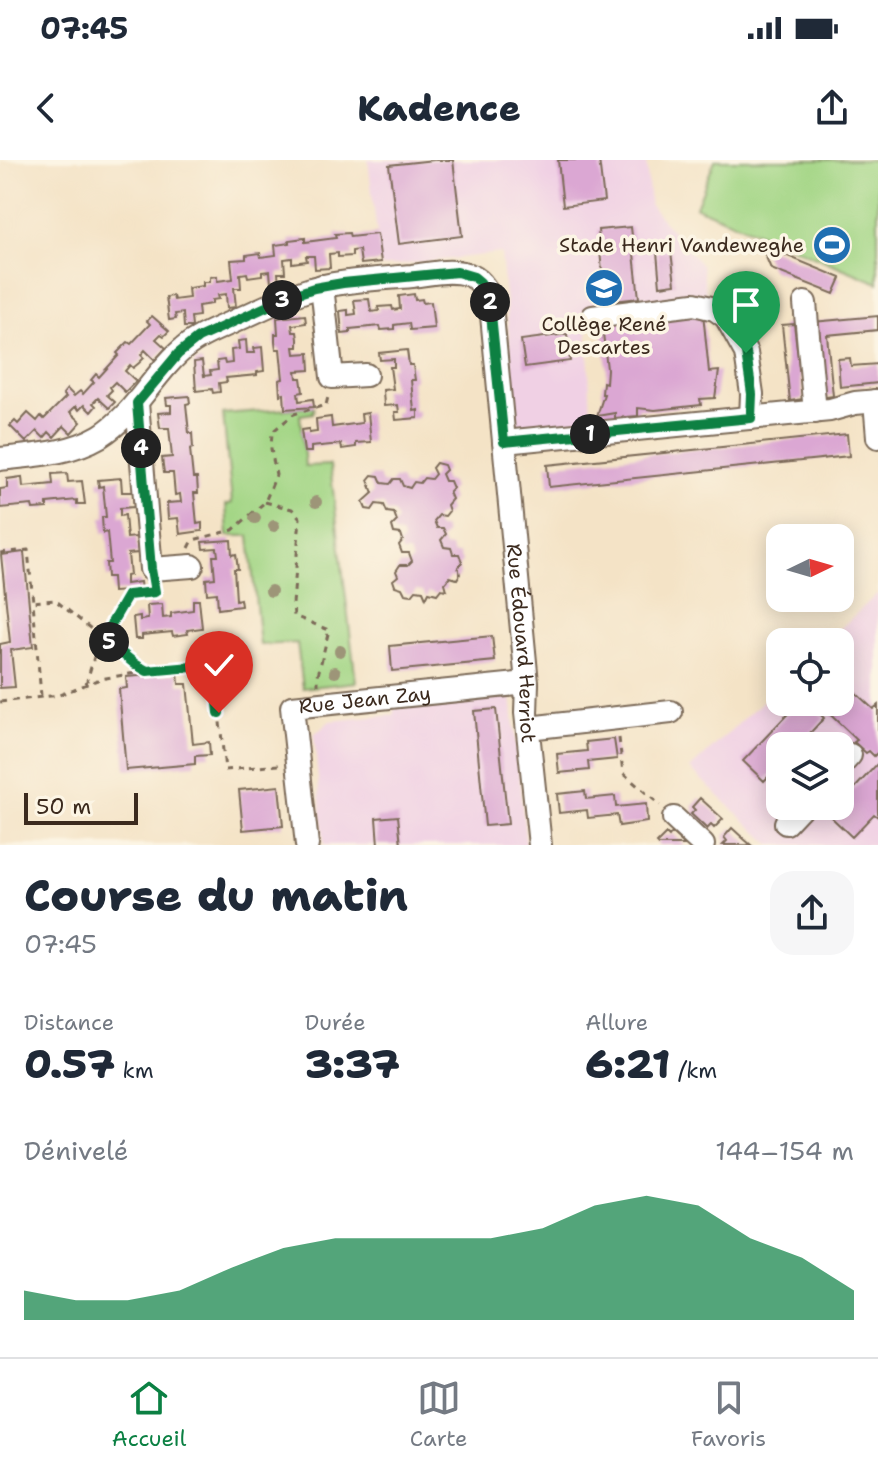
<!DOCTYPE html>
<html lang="fr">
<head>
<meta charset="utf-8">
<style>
	:root { --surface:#fff; --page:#f6f6f7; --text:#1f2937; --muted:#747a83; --line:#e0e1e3; --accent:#0b8043 }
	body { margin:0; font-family:"Shantell Sans",sans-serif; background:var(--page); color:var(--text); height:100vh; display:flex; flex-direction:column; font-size:30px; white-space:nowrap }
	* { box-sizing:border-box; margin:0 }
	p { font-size:26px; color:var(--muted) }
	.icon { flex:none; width:44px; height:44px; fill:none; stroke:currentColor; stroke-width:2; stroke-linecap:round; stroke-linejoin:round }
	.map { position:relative; height:685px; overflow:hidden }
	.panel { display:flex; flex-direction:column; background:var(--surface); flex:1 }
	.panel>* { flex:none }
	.needle { width:52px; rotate:85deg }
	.buttons { position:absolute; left:766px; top:364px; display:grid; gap:16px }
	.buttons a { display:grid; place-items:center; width:88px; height:88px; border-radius:16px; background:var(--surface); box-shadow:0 4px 20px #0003; font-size:40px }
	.scale { position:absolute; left:24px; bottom:20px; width:114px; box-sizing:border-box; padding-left:8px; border:4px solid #3b2a1e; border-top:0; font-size:22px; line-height:28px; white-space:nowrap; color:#3b2a1e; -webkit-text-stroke:6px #fcf5e5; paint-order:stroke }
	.pin { position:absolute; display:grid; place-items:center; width:68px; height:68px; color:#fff; margin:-82px -34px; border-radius:50% 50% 50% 0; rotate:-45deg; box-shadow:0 0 8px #0007 }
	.pin .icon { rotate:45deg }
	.km { position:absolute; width:40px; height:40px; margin:-20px; border-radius:50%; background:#222; color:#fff; font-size:22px; line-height:40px; text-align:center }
	.round { display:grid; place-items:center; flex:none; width:84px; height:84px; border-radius:24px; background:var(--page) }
	.headline { display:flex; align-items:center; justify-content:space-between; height:136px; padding:0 24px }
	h1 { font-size:44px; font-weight:800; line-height:60px }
	.stats { display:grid; grid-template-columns:repeat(3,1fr); gap:12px; height:136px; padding:8px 24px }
	.stats div { display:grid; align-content:center }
	.stats b { font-size:40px; font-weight:800 }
	.stats small { font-size:22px; font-weight:400 }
	.stats p { font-size:22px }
	.chart { height:224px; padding:16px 24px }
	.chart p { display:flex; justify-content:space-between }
	.chart svg { width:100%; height:144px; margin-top:8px; fill:var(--accent); opacity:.7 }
	.status { display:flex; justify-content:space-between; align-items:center; height:56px; padding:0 40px; background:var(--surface); direction:ltr }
	.status svg { height:22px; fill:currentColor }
	header { display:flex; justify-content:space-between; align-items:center; height:104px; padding:0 24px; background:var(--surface); font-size:36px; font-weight:800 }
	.dock { display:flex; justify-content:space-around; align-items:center; height:112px; border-top:2px solid var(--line); background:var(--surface); font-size:22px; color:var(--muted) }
	.dock a { display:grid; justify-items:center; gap:4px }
	.dock .active { color:var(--accent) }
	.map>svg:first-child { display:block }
	.built { fill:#f0d0e4; fill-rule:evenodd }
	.green { fill:#a2d584; stroke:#6e8051; stroke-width:2 }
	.building { fill:#dba7d3 }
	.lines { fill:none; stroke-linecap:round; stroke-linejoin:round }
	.minor-casing { stroke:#7c6b59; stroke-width:26 }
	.path { stroke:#7c6b59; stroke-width:3; stroke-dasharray:6 6; stroke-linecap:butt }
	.minor { stroke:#fff; stroke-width:22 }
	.tree { fill:#9d9578 }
	.route-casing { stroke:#fff; stroke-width:16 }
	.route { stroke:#0b8043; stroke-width:10 }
	.labels { text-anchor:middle; stroke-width:7; stroke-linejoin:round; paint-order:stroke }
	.poi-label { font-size:20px; fill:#3b2a1e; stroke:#fcf5e5; text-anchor:end }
	.street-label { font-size:20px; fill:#3b2a1e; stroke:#fcf5e5 }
</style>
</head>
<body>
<div class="status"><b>07:45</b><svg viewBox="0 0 49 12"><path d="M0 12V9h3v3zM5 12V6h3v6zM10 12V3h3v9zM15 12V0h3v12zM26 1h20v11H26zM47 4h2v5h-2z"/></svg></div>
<header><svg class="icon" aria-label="back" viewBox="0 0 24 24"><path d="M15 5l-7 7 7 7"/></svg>Kadence<svg class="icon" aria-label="share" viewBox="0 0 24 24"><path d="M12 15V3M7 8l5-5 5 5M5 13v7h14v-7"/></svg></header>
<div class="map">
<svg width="878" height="685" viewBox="0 0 878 685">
	<rect width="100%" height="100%" fill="#fcf5e5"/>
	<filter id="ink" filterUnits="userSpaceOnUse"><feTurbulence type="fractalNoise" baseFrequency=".0125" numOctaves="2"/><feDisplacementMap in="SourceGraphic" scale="16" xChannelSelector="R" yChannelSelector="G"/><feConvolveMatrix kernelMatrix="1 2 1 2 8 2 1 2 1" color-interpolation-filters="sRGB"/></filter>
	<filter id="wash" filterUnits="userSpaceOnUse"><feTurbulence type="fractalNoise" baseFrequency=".006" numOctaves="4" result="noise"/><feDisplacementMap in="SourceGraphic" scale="32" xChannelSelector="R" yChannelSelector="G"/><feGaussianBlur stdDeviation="1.8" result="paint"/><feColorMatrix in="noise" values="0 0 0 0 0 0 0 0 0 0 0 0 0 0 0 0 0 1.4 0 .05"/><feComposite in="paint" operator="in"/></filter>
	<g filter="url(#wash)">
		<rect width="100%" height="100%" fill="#f4e3c6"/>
		<!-- built -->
		<path class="built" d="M368 0H646L650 45 702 106 708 149 587 161 591 258 518 269 501 93 381 107Z
			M878 433V685H771L690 609 780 525V542H840V482H826ZM780 586H840V646H780Z
			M511 536 526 685H324L314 575 330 561 394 555V547Z"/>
		<!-- green -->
		<path class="green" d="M715 0H878V123L696 47Z
			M314 247 313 253 300 255 305 306 330 305 356 522 303 528 297 483 260 485 249 376H228L226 345 232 343 223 254Z"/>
		<g id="blocks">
			<!-- building -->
			<path class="building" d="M434 0H453L462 76 399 84 389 5Z
				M558 0H599L604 41 563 46Z
				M631 67 639 138 605 142 598 70Z
				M349 73 350 77 377 74 381 102 361 104 359 90 352 91V96L338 97V93L329 94 330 108 315 109 314 96H306L307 101 292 103V98L284 99 285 113H278L279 123 271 124 270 111 262 112V115L248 117 247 113 240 114 241 128H234L236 147 227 148 226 134 218 135 219 139 212 140V144L198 146 199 156 191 157 192 167H184L183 153 175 154 176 159 169 160 166 137 173 136 174 140 189 138 188 128 203 126V122H210V117L217 116V121L233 119 231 100 246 99V95L260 93 261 97 276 95 275 85 290 83 289 80 305 78V82L336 78 335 74Z
				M761 85 841 118 834 134 771 109Z
				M671 91 675 124 660 126 657 92Z
				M414 134 415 140 422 139 423 143 431 142 434 168 410 170 409 163 394 165V169L381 170 380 166 350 169V173L342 174 340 151 348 150V155L356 154 354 140 369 139 371 152 379 151 378 147 392 146 393 150 400 149 399 136Z
				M703 153 709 212 719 211 715 238 700 239 701 245 655 250 638 248V256L615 258V253L597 256 604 234H602L603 222 606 223 607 209 602 164Z
				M305 155 306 163 292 165 293 172H297L298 179V187H294L295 194 309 193 310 210 296 211 297 218H301L303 232 298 233 299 241 313 239 314 247 285 249 284 234 280 235 279 220 283 219 280 189H276L275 181V174H278L277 158Z
				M152 156 169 171 164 176 161 174 156 179 166 188 155 200 145 190 141 195 144 198 139 203 133 208 130 205 125 211 136 221 125 232 115 222 110 227 112 230 107 235 115 242 109 248 98 238 93 243 96 246 91 252 84 245 79 250 76 246 70 252 81 262 71 273 64 266 54 277 49 272 44 278 37 271 26 282 10 266 15 261 18 264 28 253 37 261 41 256 44 259 66 237 63 234 67 229 74 236 80 231 83 234 94 222 91 220 96 214 99 217 119 195 117 193 128 182 131 184 150 164 147 161Z
				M878 156V170L827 175 833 236 820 238 813 162Z
				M794 164 803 239 790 241 782 165Z
				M567 174 570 201 525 207 521 180Z
				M246 180 247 193H255L254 188 262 187 264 211 257 212V215L226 218 227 222 219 223 220 232 213 233 212 229 196 231 194 202 202 201 204 216 211 215 210 211 218 210 217 201 224 200 225 204 232 203 231 190 239 189 238 181Z
				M407 190 409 205H413L414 213 415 220H411L414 251 418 250V258L396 260 395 252H399L398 245 384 246 383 230 393 229 390 207H394V199L380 200 379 193Z
				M850 198 851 206 878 204V223L840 227 838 199Z
				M189 236 190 243 186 244 189 273H192L193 288 190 289 193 318H197L198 333H194L197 364 202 363V371L180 374 178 358 168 359 167 343 181 342 180 334 175 335 173 313H164L162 298 172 297 169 268H160L158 253 171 252V245H167L166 238Z
				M368 253 371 282 356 283V287L342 289 341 284 311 287V292H304L301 270 309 269V273L317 272 316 259 331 257 332 267 362 263 361 254Z
				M847 274 849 296 549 327 547 305Z
				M436 303 444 305 446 310 442 314 445 321H450L453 328 449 332 452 339 447 345 449 351 445 356 439 355 434 361 437 368H443L446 374 441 380 444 387 451 388 453 394H459L462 402 458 407 460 414 457 419 450 417 445 423 447 430 441 429 437 434 429 432 426 438 423 431 416 430 412 435 405 434 402 428 395 426 393 420 398 416 396 411 400 405H408L412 401 409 393H402L399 385 403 380 401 374 394 373 392 366 397 361 394 353 387 352 384 345 376 344 372 350 366 349 363 342 373 333 368 320 372 315 379 316 382 323 390 324 394 319H400L403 326 410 328 414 322 420 323 424 318 431 319 435 314 432 308Z
				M67 313 68 322 82 321 85 344H77V340L47 343V348L33 349 32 345 0 348V329L7 328V319L22 317 23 327 53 324 52 314Z
				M121 318 122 332H133L134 347 120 348V356L125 355 127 378 136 377 138 393 128 394 130 415 126 416V424L140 422 141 430 113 432 112 417H107L106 403H110L107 372 103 373 102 357H106L103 326 99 327 98 320Z
				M231 380 232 395 236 394 238 409H234L236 440 240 439 241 446 218 449 217 433 207 434 206 419 215 418 213 396H218L217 388 203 389 202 382Z
				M24 392 33 487 11 490 15 527 0 528V484L10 482 1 395Z
				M845 393 849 431 840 432V394Z
				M193 440H199L202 468 187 470 188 474 173 476 172 472 142 475V479H135L133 457 140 456V460L148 459 147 445 162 444 163 458 171 457V453L193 450Z
				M492 476 495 501 392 511 390 486Z
				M178 513 179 524H187L193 584 209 582 210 595 195 596V604L126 610 119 529 127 528 126 517Z
				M840 518 873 549 878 545V592L874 596 869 591 866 593 854 582 857 580 817 542H840Z
				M799 542H808L824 558 798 586H780V605L764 621 743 601Z
				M496 549 508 664 485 666 474 551Z
				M614 579 617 599 588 602 589 610 559 613 557 594 587 591 586 582Z
				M878 603V657L874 654 852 677 829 655 840 646V644Z
				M279 626 283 666 243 670 239 630Z
				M585 631 586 639 615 636 616 647 646 644 647 662 619 666 617 655 588 658 587 650 559 653 557 634Z
				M700 638 723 659 714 668 711 665 707 669 691 654 695 650 692 647Z
				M398 656 401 685H378L376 658Z
				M732 668 744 679 751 685H723L727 681 724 677Z
				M672 673 685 685H659L657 683 666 674 669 677Z"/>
		</g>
	</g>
	<g filter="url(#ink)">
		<use href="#blocks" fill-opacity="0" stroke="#7c6b59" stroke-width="2"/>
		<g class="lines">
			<!-- minor casing -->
			<g class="minor-casing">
				<g id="minor">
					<path d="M322 126 332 217 366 215"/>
					<path d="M805 143 815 252"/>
					<path d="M593 157 694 144 715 149 726 157 746 193 752 234 751 258"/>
					<path d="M875 241 878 277"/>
					<path d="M137 243 151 409 192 406"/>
					<path d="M504 282 830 250 855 243 878 241"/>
					<path id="s1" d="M0 299C34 295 69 294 100 276 137 253 154 211 188 185 202 174 220 168 237 160 262 149 288 135 315 128 346 120 380 119 412 116 428 114 450 109 466 114 481 118 488 131 491 145L527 523 526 553 540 685"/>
					<path d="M528 568 671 552"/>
					<path d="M840 606 850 595"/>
					<path d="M674 658 703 685"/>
					<path d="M786 663 802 646"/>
					<path id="s2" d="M307 685 292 547 527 523"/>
				</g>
			</g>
			<!-- path -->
			<path class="path" d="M265 342 292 349 300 358 293 444 294 456 329 470 318 515V525
				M189 388 193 380 233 370 265 342 276 315 271 289 272 272 294 254 326 245 329 233
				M0 393 28 390 33 442
				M215 518 227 516
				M86 524 96 490 128 435 155 432 154 426
				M41 536 33 442 55 440 135 504 147 511
				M0 542 59 535 100 519 147 511 214 505 225 610 279 605
				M219 553 230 552
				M619 578 623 613 660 645"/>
			<!-- minor -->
			<use href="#minor" class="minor"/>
		</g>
		<!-- trees -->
		<g class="tree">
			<circle cx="316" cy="342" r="6"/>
			<circle cx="255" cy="358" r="6"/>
			<circle cx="274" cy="366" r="6"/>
			<circle cx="271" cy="431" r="6"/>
			<circle cx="340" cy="491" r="6"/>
			<circle cx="335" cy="512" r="6"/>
		</g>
	</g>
	<g class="lines" filter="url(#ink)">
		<!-- route casing -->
		<g class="route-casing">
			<path id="route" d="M219 553 214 505 147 511 135 504 103 478 128 435 155 432 151 409 137 243 178 194 198 178 290 136 314 128 343 123 457 112 474 117 480 122 489 135 504 282 751 258 752 234 746 193"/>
		</g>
		<!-- route -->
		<use href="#route" class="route"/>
	</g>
	<!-- icons -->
	<defs>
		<g id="stadium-disc" transform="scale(2)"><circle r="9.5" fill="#1f6fb2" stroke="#fcf5e5"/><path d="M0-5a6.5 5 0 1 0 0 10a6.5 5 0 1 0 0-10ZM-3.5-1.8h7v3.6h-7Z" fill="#fff"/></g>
		<g id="school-disc" transform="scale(2)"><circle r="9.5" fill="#1f6fb2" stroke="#fcf5e5"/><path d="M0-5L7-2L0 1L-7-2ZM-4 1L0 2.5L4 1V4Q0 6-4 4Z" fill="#fff"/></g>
	</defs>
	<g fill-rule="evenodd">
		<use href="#stadium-disc" x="832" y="85"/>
		<use href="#school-disc" x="604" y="128"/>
	</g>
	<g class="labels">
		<!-- poi labels -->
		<g class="poi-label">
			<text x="804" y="92">Stade Henri Vandeweghe</text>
			<text x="604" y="171" text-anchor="middle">Collège René<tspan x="604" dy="23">Descartes</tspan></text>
		</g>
		<!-- street labels -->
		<g class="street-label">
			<text dy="7" stroke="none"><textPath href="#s1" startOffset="904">Rue Édouard Herriot</textPath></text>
			<text dy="7" stroke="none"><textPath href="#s2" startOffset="212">Rue Jean Zay</textPath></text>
		</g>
	</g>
</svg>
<div class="buttons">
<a><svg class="needle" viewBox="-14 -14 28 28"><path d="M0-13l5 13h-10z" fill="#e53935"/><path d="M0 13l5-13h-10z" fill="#747a83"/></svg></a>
<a><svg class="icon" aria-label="locate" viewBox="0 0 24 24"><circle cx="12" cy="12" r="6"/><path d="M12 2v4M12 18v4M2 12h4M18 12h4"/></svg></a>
<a><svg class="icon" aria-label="layers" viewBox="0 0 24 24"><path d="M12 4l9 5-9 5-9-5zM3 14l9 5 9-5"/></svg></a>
</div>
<div class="scale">50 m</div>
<div class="pin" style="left:746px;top:193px;background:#1e9e55"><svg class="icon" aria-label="arrive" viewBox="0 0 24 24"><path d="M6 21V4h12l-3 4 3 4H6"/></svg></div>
<div class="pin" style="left:219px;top:553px;background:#d93025"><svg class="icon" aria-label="check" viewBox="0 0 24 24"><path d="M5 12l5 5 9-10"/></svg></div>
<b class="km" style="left:590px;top:274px">1</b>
<b class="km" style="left:490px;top:142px">2</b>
<b class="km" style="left:282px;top:140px">3</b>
<b class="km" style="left:141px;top:288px">4</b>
<b class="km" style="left:109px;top:482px">5</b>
</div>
<section class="panel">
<div class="headline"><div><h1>Course du matin</h1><p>07:45</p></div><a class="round"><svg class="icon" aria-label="share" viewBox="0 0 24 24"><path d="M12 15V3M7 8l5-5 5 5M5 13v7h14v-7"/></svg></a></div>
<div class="stats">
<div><p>Distance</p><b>0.57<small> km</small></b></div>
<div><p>Durée</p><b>3:37</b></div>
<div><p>Allure</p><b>6:21<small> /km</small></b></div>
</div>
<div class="chart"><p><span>Dénivelé</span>144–154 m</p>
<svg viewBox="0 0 160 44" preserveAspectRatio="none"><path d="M0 44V35L10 38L20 38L30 35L40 28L50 22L60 19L70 19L80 19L90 19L100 16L110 9L120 6L130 9L140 19L150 25L160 35V44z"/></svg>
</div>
</section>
<nav class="dock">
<a class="active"><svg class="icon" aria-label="home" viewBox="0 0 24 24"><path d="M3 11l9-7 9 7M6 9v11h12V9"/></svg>Accueil</a>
<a><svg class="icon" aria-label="map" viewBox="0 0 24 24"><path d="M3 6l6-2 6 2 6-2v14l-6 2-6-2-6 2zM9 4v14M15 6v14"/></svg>Carte</a>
<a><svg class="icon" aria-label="saved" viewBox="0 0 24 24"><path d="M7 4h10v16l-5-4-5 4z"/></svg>Favoris</a>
</nav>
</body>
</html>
